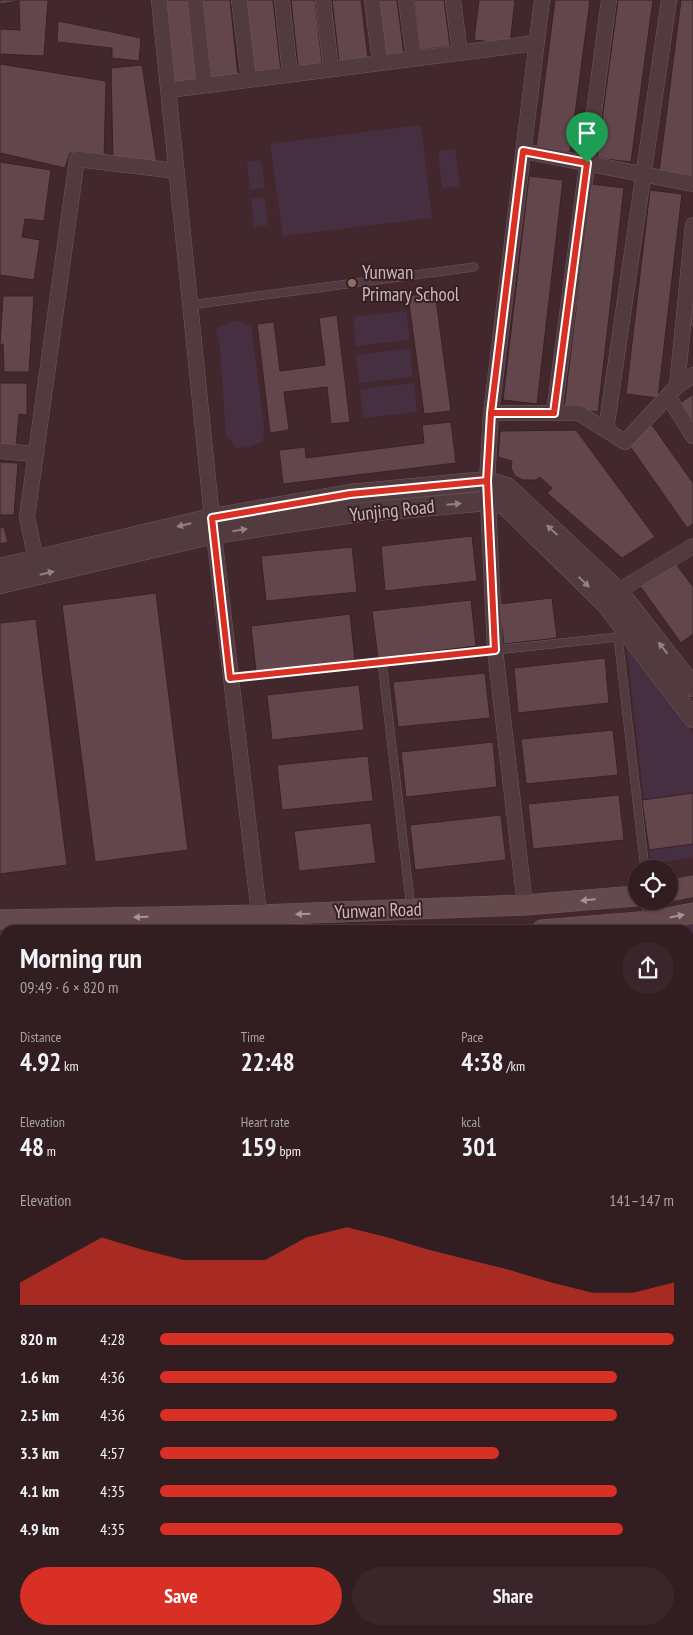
<!DOCTYPE html>
<html lang="en">
<head>
<meta charset="utf-8">
<style>
	:root { --surface:#321d21; --page:#3a262a; --text:#f1f3f6; --muted:#a8a2a5; --line:#4d3b3f; --accent:#d93025 }
	body { margin:0; font-family:"PT Sans Narrow",sans-serif; background:var(--page); color:var(--text); height:100vh; display:flex; flex-direction:column; font-size:19px; white-space:nowrap }
	* { box-sizing:border-box; margin:0 }
	p { font-size:16px; color:var(--muted) }
	.icon { flex:none; width:28px; height:28px; fill:none; stroke:currentColor; stroke-width:2; stroke-linecap:round; stroke-linejoin:round }
	.map { position:relative; flex:1; overflow:hidden }
	.side { position:absolute; left:0px; top:925px; width:694px; height:710px; display:flex; flex-direction:column; background:var(--surface); border-radius:15px 15px 0 0; box-shadow:0 1px 4px #0004,0 0 0 1px var(--line) }
	.side>* { flex:none }
	.tools { position:absolute; left:628px; top:860px; display:grid; gap:10px }
	.tools a { display:grid; place-items:center; width:50px; height:50px; border-radius:50%; background:var(--surface); box-shadow:0 1px 4px #0004,0 0 0 1px var(--line); font-size:25px }
	.pin { position:absolute; display:grid; place-items:center; width:42px; height:42px; color:#fff; margin:-51px -21px; border-radius:50% 50% 50% 0; rotate:-45deg; box-shadow:0 0 5px #0007 }
	.pin .icon { rotate:45deg }
	.round { display:grid; place-items:center; flex:none; width:52px; height:52px; border-radius:26px; background:var(--page) }
	.summary { display:flex; align-items:center; justify-content:space-between; height:85px; padding:0 20px }
	h1 { font-size:28px; font-weight:700; line-height:38px }
	.metrics { display:grid; grid-template-columns:repeat(3,1fr); gap:8px; height:85px; padding:5px 20px }
	.metrics div { display:grid; align-content:center }
	.metrics b { font-size:25px; font-weight:700 }
	.metrics small { font-size:14px; font-weight:400 }
	.metrics p { font-size:14px }
	.chart { height:140px; padding:10px 20px }
	.chart p { display:flex; justify-content:space-between }
	.chart svg { width:100%; height:90px; margin-top:5px; fill:var(--accent); opacity:.7 }
	.primary-button { display:flex; gap:10px; margin-top:auto; padding:10px 20px }
	.primary-button a { flex:1; height:58px; border-radius:30px; background:var(--accent); color:#fff; font-size:20px; font-weight:700; line-height:58px; text-align:center }
	.primary-button a+a { background:var(--page); color:var(--text) }
	ul { padding:0 20px; list-style:none; font-size:16px }
	li { display:grid; grid-template-columns:80px 60px 1fr; align-items:center; height:38px }
	li i { height:12px; border-radius:6px; background:var(--accent) }
	.map>svg:first-child { display:block }
	.green { fill:#472f42 }
	.building { fill:#63464c; stroke:#392226 }
	.lines { fill:none; stroke-linecap:round; stroke-linejoin:round }
	.minor-tunnel { stroke:#573d41; stroke-width:15; stroke-dasharray:15 8; stroke-linecap:butt }
	.service-casing { stroke:#6f595d; stroke-width:9 }
	.minor-casing { stroke:#6f595d; stroke-width:16 }
	.tertiary-casing { stroke:#6f595d; stroke-width:20 }
	.secondary-casing { stroke:#6f595d; stroke-width:21 }
	.service { stroke:#513b3f; stroke-width:8 }
	.minor { stroke:#513b3f; stroke-width:15 }
	.tertiary { stroke:#513b3f; stroke-width:19 }
	.secondary { stroke:#644a4d; stroke-width:20 }
	.rail-casing { stroke:#785e62; stroke-width:5.5 }
	.rail { stroke:#372024; stroke-width:4; stroke-dasharray:11; stroke-linecap:butt }
	.oneway { fill:#948083 }
	.oneway2 { fill:#a79294 }
	.route-casing { stroke:#fff; stroke-width:10 }
	.route { stroke:#d93025; stroke-width:6 }
	.education-dot { fill:#8d6e63; stroke:#372024; stroke-width:2 }
	.labels { text-anchor:middle; stroke-width:4; stroke-linejoin:round; paint-order:stroke }
	.poi-label { font-size:19px; fill:#cbb8bb; stroke:#372024; text-anchor:start }
	.street-label { font-size:19px; fill:#cbb8bb; stroke:#372024 }
</style>
</head>
<body>
<div class="map">
<svg width="693" height="1635" viewBox="0 0 693 1635">
	<rect width="100%" height="100%" fill="#42272c"/>
	<!-- green -->
	<path class="green" d="M421 125 432 218 283 236 270 144Z
		M455 149 460 187 442 188 438 151Z
		M261 160 265 188 250 190 247 162Z
		M265 197 268 225 254 227 251 199Z
		M406 311 410 340 356 346 353 317Z
		M234 320 251 326 264 425 263 441 250 447 237 448 226 436 220 350 216 329Z
		M410 348 413 377 359 383 356 355Z
		M414 383 417 412 363 418 360 389Z
		M626 641 693 733V858L651 863Z
		M693 921V995L689 996V930H658Z"/>
	<!-- building -->
	<path class="building" d="M0 0H48L44 56 0 54V29L20 30 19 1 0 4Z
		M165 0H190L199 82 175 84Z
		M202 0H230L238 76 211 79Z
		M245 0H273L281 72 254 75Z
		M291 0H315L322 63 298 67Z
		M332 0H361L368 58 339 61Z
		M377 0H397L404 55 383 58Z
		M414 0H444L450 46 420 50Z
		M479 0H515L510 44 474 40Z
		M555 0H590L570 152 536 148Z
		M618 0H653L631 162 597 158Z
		M681 0H693V176L659 172Z
		M58 21 141 38 139 61 112 58V48L57 42Z
		M0 64 106 81 104 158 70 153 65 168 0 153Z
		M142 65 157 164 113 159 111 68Z
		M0 162 51 170 44 221 25 219 22 237 40 240 34 280 0 275Z
		M529 176 563 180 537 404 503 400Z
		M591 184 624 188 598 412 564 408Z
		M650 190 682 194 658 398 626 394Z
		M435 292 451 411 424 414 408 296Z
		M693 295V329L688 321Z
		M3 296H34L29 372H4L3 344 0 345Z
		M337 315 350 422 331 424 327 387 284 392 289 430 270 433 257 324 274 322 280 371 325 365 319 318Z
		M0 383H27V415L19 414 16 446 0 444Z
		M693 394V423L679 404Z
		M451 422 456 463 283 484 279 450 305 447 306 458 424 443 422 425Z
		M652 425 693 483V524L687 528 627 442Z
		M576 430 655 537 622 558 547 493 552 488 540 477 536 480H523L515 476 511 468 512 461 498 457 500 431Z
		M0 462 18 463 14 515H0Z
		M4 527 8 542 0 544V528Z
		M472 536 477 581 385 591 381 546Z
		M352 547 357 592 266 601 261 556Z
		M674 561 693 587V634L681 643 640 586Z
		M156 593 188 850 95 862 62 605Z
		M552 598 557 638 504 644 499 604Z
		M471 600 476 646 378 658 372 611Z
		M350 614 355 660 256 672 251 626Z
		M36 619 67 865 0 874V623Z
		M605 658 609 703 518 713 514 668Z
		M485 673 490 718 398 727 393 682Z
		M359 685 364 730 272 740 267 695Z
		M613 730 618 775 526 784 521 739Z
		M493 742 497 787 406 797 401 752Z
		M368 756 373 801 282 810 277 765Z
		M693 793V844L649 850 642 800Z
		M619 795 624 840 533 849 528 804Z
		M501 815 506 860 415 870 410 825Z
		M371 823 376 863 299 871 294 831Z
		M5 968V1293L0 1294V969Z
		M693 1077V1104H691L689 1078Z
		M5 1303V1445H1L3 1462H0V1304Z
		M689 1439H693V1495H689Z
		M5 1495V1613H0V1496Z
		M689 1514H693V1531L689 1532Z"/>
	<g class="lines">
		<!-- minor-tunnel -->
		<path class="minor-tunnel" d="M326 1635V1630"/>
		<!-- service casing -->
		<g class="service-casing">
			<path id="service" d="M190 305 474 267
				M382 662 411 908
				M230 678 618 637 645 869
				M689 1504 693 1503"/>
		</g>
		<!-- minor casing -->
		<g class="minor-casing">
			<path id="minor" d="M159 0 212 518 261 930
				M195 0 204 85
				M239 0 249 80
				M282 0 290 74
				M323 0 331 69
				M372 0 380 63
				M406 0 414 59
				M453 0 460 53
				M169 90 536 43
				M523 151 693 184
				M677 386 693 375
				M668 396 693 436
				M491 413H579L625 442 677 386 693 225
				M554 413 609 0
				M606 430 669 0
				M0 451 36 454
				M36 560 27 517 77 159 177 171
				M618 591 693 546
				M649 901 653 929
				M525 905 495 650 487 481 491 413 542 0
				M689 1001H693
				M689 1156 693 1183
				M689 1237 693 1236
				M0 1466 5 1464"/>
		</g>
		<!-- tertiary casing -->
		<g class="tertiary-casing">
			<path id="tertiary" d="M0 568 212 518 350 494 487 481 507 487 618 591 693 687
				M0 584 214 534 354 513 488 501 505 505 605 603 693 718"/>
		</g>
		<!-- secondary casing -->
		<g class="secondary-casing">
			<path id="secondary" d="M669 891 693 886
				M0 920 259 915 525 905 636 896
				M542 930 652 921 693 913
				M0 943H5"/>
		</g>
		<!-- service -->
		<use href="#service" class="service"/>
		<!-- minor -->
		<use href="#minor" class="minor"/>
		<!-- tertiary -->
		<use href="#tertiary" class="tertiary"/>
		<!-- secondary -->
		<use href="#secondary" class="secondary"/>
		<!-- rail casing -->
		<g class="rail-casing">
			<path id="rail" d="M689 1545 693 1544
				M689 1559H693
				M689 1570H693
				M0 1633 21 1630
				M96 1635 135 1630
				M272 1635 298 1630"/>
		</g>
		<!-- rail -->
		<use href="#rail" class="rail"/>
	</g>
	<!-- one-way arrows -->
	<defs><path id="oneway-solid" d="M-6-.8H1V-3.2L6.5 0L1 3.2V.8H-6Z" transform="scale(1.25)"/></defs>
	<g class="oneway">
		<use href="#oneway-solid" transform="translate(454 504) rotate(-5)"/>
		<use href="#oneway-solid" transform="translate(184 525) rotate(167)"/>
		<use href="#oneway-solid" transform="translate(240 530) rotate(-9)"/>
		<use href="#oneway-solid" transform="translate(552 530) rotate(-137)"/>
		<use href="#oneway-solid" transform="translate(47 573) rotate(-13)"/>
		<use href="#oneway-solid" transform="translate(584 582) rotate(44)"/>
		<use href="#oneway-solid" transform="translate(663 648) rotate(-128)"/>
	</g>
	<g class="oneway2">
		<use href="#oneway-solid" transform="translate(588 900) rotate(175)"/>
		<use href="#oneway-solid" transform="translate(303 914) rotate(178)"/>
		<use href="#oneway-solid" transform="translate(677 916) rotate(-11)"/>
		<use href="#oneway-solid" transform="translate(141 917) rotate(179)"/>
	</g>
	<g class="lines">
		<!-- route casing -->
		<g class="route-casing">
			<path id="route" d="M587 163 554 413H491L487 481 350 494 212 518 230 678 495 650 487 481 491 413 523 151 587 163"/>
		</g>
		<!-- route -->
		<use href="#route" class="route"/>
	</g>
	<!-- markers -->
	<circle class="education-dot" cx="352" cy="283" r="5"/>
	<g class="labels">
		<!-- poi labels -->
		<g class="poi-label">
			<text x="362" y="279">Yunwan<tspan x="362" dy="22">Primary School</tspan></text>
		</g>
		<!-- street labels -->
		<g class="street-label">
			<text transform="translate(392 510) rotate(-6)" y="7">Yunjing Road</text>
			<text transform="translate(378 910) rotate(-2)" y="7">Yunwan Road</text>
		</g>
	</g>
</svg>
<div class="tools">
<a><svg class="icon" aria-label="locate" viewBox="0 0 24 24"><circle cx="12" cy="12" r="6"/><path d="M12 2v4M12 18v4M2 12h4M18 12h4"/></svg></a>
</div>
<div class="pin" style="left:587px;top:163px;background:#1e9e55"><svg class="icon" aria-label="arrive" viewBox="0 0 24 24"><path d="M6 21V4h12l-3 4 3 4H6"/></svg></div>
<section class="side">
<div class="summary"><div><h1>Morning run</h1><p>09:49 · 6 × 820 m</p></div><a class="round"><svg class="icon" aria-label="share" viewBox="0 0 24 24"><path d="M12 15V3M7 8l5-5 5 5M5 13v7h14v-7"/></svg></a></div>
<div class="metrics">
<div><p>Distance</p><b>4.92<small> km</small></b></div>
<div><p>Time</p><b>22:48</b></div>
<div><p>Pace</p><b>4:38<small> /km</small></b></div>
</div>
<div class="metrics">
<div><p>Elevation</p><b>48<small> m</small></b></div>
<div><p>Heart rate</p><b>159<small> bpm</small></b></div>
<div><p>kcal</p><b>301</b></div>
</div>
<div class="chart"><p><span>Elevation</span>141–147 m</p>
<svg viewBox="0 0 160 44" preserveAspectRatio="none"><path d="M0 44V33L10 22L20 11L30 17L40 22L50 22L60 22L70 11L80 6L90 11L100 17L110 22L120 27L130 33L140 38L150 38L160 33V44z"/></svg>
</div>
<ul>
<li><b>820 m</b>4:28<i style="width:100%"></i></li>
<li><b>1.6 km</b>4:36<i style="width:89%"></i></li>
<li><b>2.5 km</b>4:36<i style="width:89%"></i></li>
<li><b>3.3 km</b>4:57<i style="width:66%"></i></li>
<li><b>4.1 km</b>4:35<i style="width:89%"></i></li>
<li><b>4.9 km</b>4:35<i style="width:90%"></i></li>
</ul>
<div class="primary-button"><a>Save</a><a>Share</a></div>
</section>
</div>
</body>
</html>
